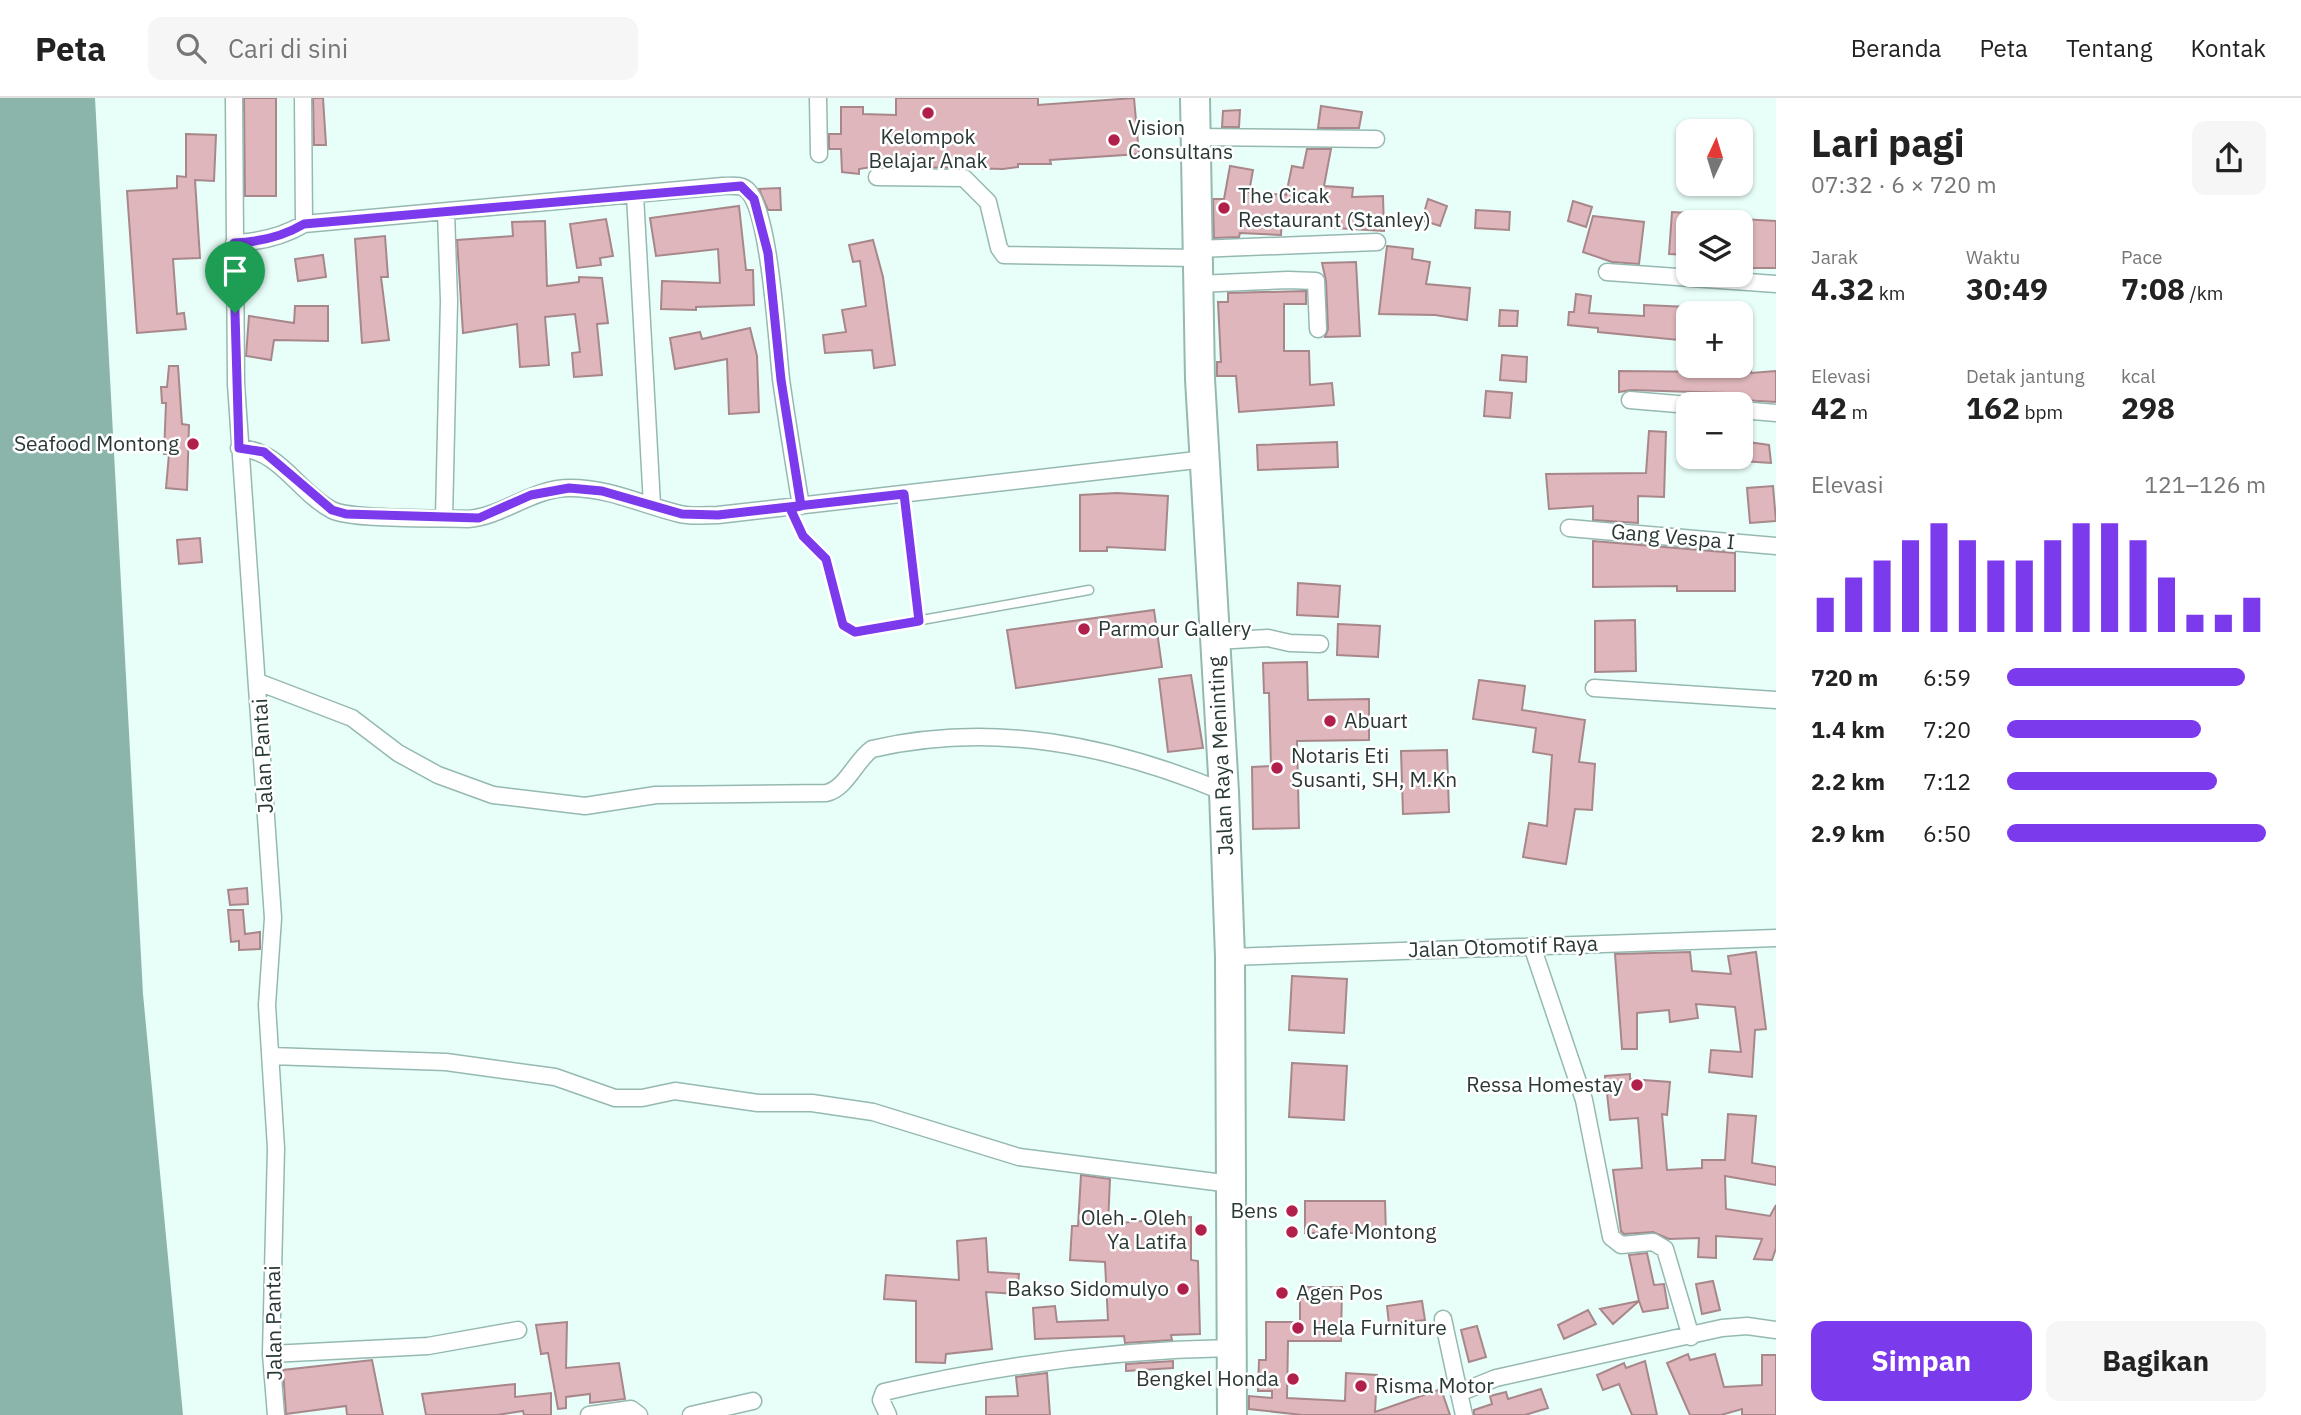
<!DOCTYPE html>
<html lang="id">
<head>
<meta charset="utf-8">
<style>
	:root { --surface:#fff; --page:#f6f6f6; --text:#222; --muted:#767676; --line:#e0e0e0; --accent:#7c3aed }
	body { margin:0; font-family:"IBM Plex Sans",sans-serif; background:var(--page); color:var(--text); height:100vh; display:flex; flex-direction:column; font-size:26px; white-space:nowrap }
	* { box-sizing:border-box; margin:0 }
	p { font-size:23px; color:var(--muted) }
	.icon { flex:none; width:38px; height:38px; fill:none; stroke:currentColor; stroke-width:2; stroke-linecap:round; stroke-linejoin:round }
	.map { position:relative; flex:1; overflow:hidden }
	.sheet { display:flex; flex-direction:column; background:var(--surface); width:525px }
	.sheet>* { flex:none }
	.needle { width:46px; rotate:4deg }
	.controls { position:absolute; left:1676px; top:21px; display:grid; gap:14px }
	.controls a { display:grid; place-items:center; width:77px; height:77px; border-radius:14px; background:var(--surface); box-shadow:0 2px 5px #0004; font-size:35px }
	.pin { position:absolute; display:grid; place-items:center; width:60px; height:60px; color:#fff; margin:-72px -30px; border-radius:50% 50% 50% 0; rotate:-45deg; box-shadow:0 0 7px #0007 }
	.pin .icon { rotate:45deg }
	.round { display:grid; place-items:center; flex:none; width:74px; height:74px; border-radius:14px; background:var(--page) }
	.head { display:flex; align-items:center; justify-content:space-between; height:119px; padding:0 35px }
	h1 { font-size:38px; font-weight:700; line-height:52px }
	.stats { display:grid; grid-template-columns:repeat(3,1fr); gap:10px; height:119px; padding:7px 35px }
	.stats div { display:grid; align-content:center }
	.stats b { font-size:30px; font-weight:700 }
	.stats small { font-size:19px; font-weight:400 }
	.stats p { font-size:19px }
	.chart { height:196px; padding:14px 35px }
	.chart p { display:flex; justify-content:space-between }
	.chart svg { width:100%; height:126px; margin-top:7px; stroke:var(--accent); stroke-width:6 }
	.action { display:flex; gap:14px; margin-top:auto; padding:14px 35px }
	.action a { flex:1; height:80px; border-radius:14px; background:var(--accent); color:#fff; font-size:28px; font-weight:700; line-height:80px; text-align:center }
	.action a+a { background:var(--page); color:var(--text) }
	ul { padding:0 35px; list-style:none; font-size:23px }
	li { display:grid; grid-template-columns:112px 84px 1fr; align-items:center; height:52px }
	li i { height:18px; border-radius:9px; background:var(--accent) }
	header { display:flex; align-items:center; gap:42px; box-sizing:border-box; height:98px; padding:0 35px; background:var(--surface); border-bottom:2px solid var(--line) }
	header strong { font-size:33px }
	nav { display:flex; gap:38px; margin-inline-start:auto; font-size:24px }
	.search { width:490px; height:63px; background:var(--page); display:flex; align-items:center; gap:18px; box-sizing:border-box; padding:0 24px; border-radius:14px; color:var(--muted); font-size:26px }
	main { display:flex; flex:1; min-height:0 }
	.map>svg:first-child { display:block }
	.water { fill:#8bb4ab }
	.building { fill:#deb6bb; stroke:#a8878b; stroke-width:2 }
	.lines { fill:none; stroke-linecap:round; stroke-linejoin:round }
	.lane-casing { stroke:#95b9b1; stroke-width:11 }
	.street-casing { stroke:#95b9b1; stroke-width:19 }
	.highway-casing { stroke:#95b9b1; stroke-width:32 }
	.lane { stroke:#fff; stroke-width:8 }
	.street { stroke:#fff; stroke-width:16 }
	.highway { stroke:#fff; stroke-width:28 }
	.route-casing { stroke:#fff; stroke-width:14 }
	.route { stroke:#7c3aed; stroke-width:9 }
	.poi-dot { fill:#b1204b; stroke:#fff; stroke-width:2.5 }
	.labels { text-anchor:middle; stroke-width:5; stroke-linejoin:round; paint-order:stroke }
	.poi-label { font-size:21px; fill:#2a3936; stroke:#fff; text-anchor:start }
	.street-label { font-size:21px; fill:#2a3936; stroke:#fff }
</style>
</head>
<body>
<header>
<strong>Peta</strong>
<div class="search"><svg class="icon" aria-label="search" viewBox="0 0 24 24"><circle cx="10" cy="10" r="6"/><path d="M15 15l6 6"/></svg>Cari di sini</div>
<nav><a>Beranda</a><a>Peta</a><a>Tentang</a><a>Kontak</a></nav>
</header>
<main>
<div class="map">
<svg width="1776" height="1317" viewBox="0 0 1776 1317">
	<rect width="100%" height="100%" fill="#e8fef9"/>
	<!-- water -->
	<path class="water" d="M0 0H95L143 896 183 1317H0Z"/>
	<!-- building -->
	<path class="building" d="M244 0H276V98H245Z
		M313 0H323L326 47H314Z
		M896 0H1038V7L1134 0 1139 56 1050 62 1051 66H1018V69L1003 71 877 68 859 71V76L842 74 841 51H829V36H841V9H863V16L896 17Z
		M1321 8 1362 14 1359 30H1318Z
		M1240 12 1239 29H1222L1223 13Z
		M186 36 216 37 214 83 195 82 200 160 173 161 177 216 184 215 186 231 137 235 127 93 177 90V78L186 79Z
		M1307 51H1331L1324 88 1353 90 1352 99 1383 98 1384 133 1318 129 1319 122 1282 119 1281 137 1240 135 1239 139 1214 140 1213 101H1224L1230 68 1253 72 1249 94 1286 97 1292 68 1303 70Z
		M780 90 781 112H768L759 91Z
		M1428 101 1447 108 1440 128 1422 122Z
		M1573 103 1592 109 1586 129 1568 123Z
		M739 108 746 172H753L754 207 696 209V212L661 211 662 183 720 185 718 151 656 158 650 120Z
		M1476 112 1510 114 1509 132 1475 130Z
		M1672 114 1689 115 1688 157 1669 156Z
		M1593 118 1644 124 1639 166 1612 164 1583 154Z
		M606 121 613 158 600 160 601 167 577 170 570 126Z
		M1741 121 1776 123V170H1741Z
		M545 123 547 188 579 184V179L602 180 608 225 597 226 602 277 574 279 572 255 580 254 575 216 545 219 549 267 520 269 517 226 463 235 457 142 513 138 512 124Z
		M385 138 388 179H381L389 242 362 245 355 141Z
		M873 142 883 179 895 267 874 270 872 252 825 255 823 237 846 234 842 212 866 208 860 163 853 164 849 147Z
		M1387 148 1413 151 1412 161 1430 164 1426 186 1470 190 1467 222 1435 217 1379 216Z
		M323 157 326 179 298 183 295 161Z
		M1356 164 1360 238 1325 239 1328 231 1326 183 1322 165Z
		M1306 193V206H1284V253H1309L1310 287 1332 285 1334 307 1239 314 1236 278H1217V264H1221L1218 204H1228V195Z
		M1576 196 1591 198 1589 215 1644 218V207L1689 209V243L1598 234V230L1568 227 1569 214H1574Z
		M295 208H328V243L274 242 271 262 246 258 249 218 294 225Z
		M1500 212 1518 213 1517 228H1499Z
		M750 230 757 258 759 314 729 316 727 261 675 271 670 240 700 234 702 241Z
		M1502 257 1527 259 1526 284 1500 282Z
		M1750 267 1751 275 1776 273V304L1742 302 1727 305 1726 295 1631 292 1619 294V273L1724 274 1723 270Z
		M169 268H178L182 326 189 327 187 392 166 390 169 356H164L166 305H162L161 289H167Z
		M1486 293 1512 295 1510 320 1484 318Z
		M1649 333 1666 334 1664 399 1638 398V425L1593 422V408L1549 411 1546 376 1646 375Z
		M1741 343 1769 347 1771 365 1741 363Z
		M1337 344 1338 369 1258 372 1257 347Z
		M1773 388 1776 423 1750 425 1747 390Z
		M1117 395 1168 398 1165 452 1107 449V453H1080V397Z
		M200 440 202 464 179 466 177 442Z
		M1593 443 1735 455V493H1677V488L1593 489Z
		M1298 485 1340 488 1338 519 1297 517Z
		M1154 512 1162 569 1016 590 1007 532Z
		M1635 522 1636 573 1595 574V523Z
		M1338 526 1380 528 1378 559 1337 557Z
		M1307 564 1308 602 1369 601V642L1297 643 1299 730 1253 731 1252 669 1271 668 1269 595H1264L1263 565Z
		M1191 577 1203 650 1168 654 1159 581Z
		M1479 582 1525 588 1522 612 1585 622 1579 664 1595 666 1592 712 1575 711 1566 766 1523 759 1529 725 1547 728 1552 657 1533 654 1536 630 1473 621Z
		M1447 652 1449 714 1403 716 1401 653Z
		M247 790 248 806 230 807 228 792Z
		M228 812H243L245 836 260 834V851L239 852V843L231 844Z
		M1690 854 1692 873 1731 876 1728 858 1756 854 1766 931 1755 932 1752 979 1709 974 1711 952 1741 954 1735 909 1696 906 1698 920 1670 924 1669 912 1637 915V951H1622L1615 856Z
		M1292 878 1347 881 1344 935 1289 932Z
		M1292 965 1347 968 1344 1022 1289 1019Z
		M1630 976V981L1670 984 1667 1017 1662 1016 1667 1072 1702 1070V1062H1725L1728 1016 1756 1018 1752 1065 1776 1069V1087L1725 1078 1726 1111 1770 1118 1776 1107V1150L1772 1162 1754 1161 1762 1141 1716 1138V1160L1698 1159 1699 1140 1669 1141 1653 1134 1624 1136 1621 1133 1613 1072 1642 1070 1638 1020 1610 1022 1605 978Z
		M1081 1077 1110 1081 1108 1126 1191 1119V1162L1198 1163 1200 1236 1171 1237 1172 1242 1125 1245 1124 1238 1035 1241 1033 1210 1055 1208 1057 1224 1108 1222 1105 1164 1070 1162 1072 1128H1078Z
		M1305 1103H1385L1386 1135H1305Z
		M986 1140 988 1174 1019 1176 1017 1196 986 1194 992 1251 946 1256 945 1265 916 1264V1203L884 1201 886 1177 959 1182 957 1143Z
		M1647 1155 1654 1187 1664 1186 1668 1210 1643 1214 1639 1203 1613 1226 1600 1211 1639 1203 1629 1157Z
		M1713 1183 1720 1212 1702 1216 1696 1186Z
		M1300 1189H1342L1341 1243H1288L1287 1300 1345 1303 1346 1275 1377 1277 1375 1314 1441 1291 1450 1317H1302L1249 1311V1298L1272 1300V1293H1258L1259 1262H1266V1224H1300Z
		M1422 1203 1425 1222 1389 1226 1387 1208Z
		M1588 1212 1596 1226 1564 1241 1558 1227Z
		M567 1224 566 1270 619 1265 625 1301 590 1305V1296L566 1299V1310L558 1311 548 1255 541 1256 536 1227Z
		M1477 1228 1486 1259 1469 1264 1461 1232Z
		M1688 1256 1690 1262 1715 1256 1724 1289 1762 1287V1257H1776V1317H1742V1311L1721 1317H1690L1667 1265Z
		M372 1262 383 1317H347L346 1308 286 1316 283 1272Z
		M1173 1263V1270L1126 1273V1266Z
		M1645 1263 1657 1317H1632L1619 1286 1603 1292 1597 1277 1624 1265 1626 1270Z
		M1047 1275 1050 1317H986V1299L1018 1298 1016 1279Z
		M515 1286V1299L551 1295V1317H524L523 1313 497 1317H426L422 1296Z
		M1541 1291 1548 1310 1525 1317H1474V1312L1492 1306 1490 1298 1506 1294 1508 1301Z"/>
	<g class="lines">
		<!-- lane casing -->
		<g class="lane-casing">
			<path id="lane" d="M904 396 919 523
				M790 410 803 438 826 461 843 527 855 534 1089 492"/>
		</g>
		<!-- street casing -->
		<g class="street-casing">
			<path id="street" d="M234 0 236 286 273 820 267 907 276 1050 271 1256 276 1317
				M818 0 819 56
				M1195 39 1376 41
				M877 79 964 80 988 104 999 150 1004 157 1197 160
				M635 97 652 407
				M304 126 723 88C732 88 742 86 748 93 770 115 777 245 781 281 787 324 794 366 801 408
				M234 145C260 144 282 139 304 126L303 0
				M1197 151 1377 144
				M1607 174 1776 186
				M1197 186 1288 182 1316 183 1318 231
				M1630 302 1689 307
				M1741 312 1776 315
				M239 350C280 352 298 394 332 412 350 422 442 420 468 421 504 418 532 390 570 390 609 390 643 407 680 416 692 419 706 417 718 417L1205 361
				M444 420 449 203 446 114
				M1569 430 1776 448
				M1215 543 1268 540 1290 545 1320 546
				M258 584 352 620 398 655 438 677 493 697 585 708 656 697 826 695C846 691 855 663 872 651 994 623 1111 647 1224 694
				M1594 590 1776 602
				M1532 848 1584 1002 1611 1139 1621 1147 1653 1144 1665 1151 1691 1239
				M1230 859 1776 840
				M271 958 446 964 555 979 615 1000H642L675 993 758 1005H812L873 1014 1019 1059 1231 1086
				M1443 1221 1459 1295
				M271 1256 428 1248 518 1232
				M589 1317 631 1311 639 1317
				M691 1317 753 1303
				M888 1317 881 1302 884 1294C998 1267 1115 1252 1232 1250
				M1464 1317 1459 1295 1496 1280 1722 1230 1747 1228 1776 1232"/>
		</g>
		<!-- highway casing -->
		<g class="highway-casing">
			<path id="highway" d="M1195 0 1200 281 1224 694 1230 859 1232 1317"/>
		</g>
		<!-- lane -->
		<use href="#lane" class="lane"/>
		<!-- street -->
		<use href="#street" class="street"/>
		<!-- highway -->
		<use href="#highway" class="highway"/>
	</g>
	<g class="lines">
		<!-- route casing -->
		<g class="route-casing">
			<path id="route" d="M235 215 239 350 264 354 332 412 346 416 479 420 531 397 569 390 602 393 682 416 718 417 904 396 919 523 855 534 843 527 826 461 803 438 790 410 801 408 781 282 768 155 754 101 741 88 304 126C282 139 260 144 234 145L235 215"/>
		</g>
		<!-- route -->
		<use href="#route" class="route"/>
	</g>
	<!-- markers -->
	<g class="poi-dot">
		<circle cx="928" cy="15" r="7"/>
		<circle cx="1114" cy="42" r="7"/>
		<circle cx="1224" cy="110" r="7"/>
		<circle cx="193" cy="346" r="7"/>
		<circle cx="1084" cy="531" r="7"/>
		<circle cx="1330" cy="623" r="7"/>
		<circle cx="1277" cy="670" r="7"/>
		<circle cx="1637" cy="987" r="7"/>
		<circle cx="1292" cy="1113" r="7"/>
		<circle cx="1201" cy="1132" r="7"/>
		<circle cx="1292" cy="1134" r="7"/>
		<circle cx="1183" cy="1191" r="7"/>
		<circle cx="1282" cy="1195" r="7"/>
		<circle cx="1298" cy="1230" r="7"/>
		<circle cx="1293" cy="1281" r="7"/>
		<circle cx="1361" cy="1288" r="7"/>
	</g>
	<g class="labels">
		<!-- poi labels -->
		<g class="poi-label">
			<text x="1128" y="37">Vision<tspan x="1128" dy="24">Consultans</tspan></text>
			<text x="928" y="46" text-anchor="middle">Kelompok<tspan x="928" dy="24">Belajar Anak</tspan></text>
			<text x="1238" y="105">The Cicak<tspan x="1238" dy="24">Restaurant (Stanley)</tspan></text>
			<text x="179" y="353" text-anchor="end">Seafood Montong</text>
			<text x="1098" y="538">Parmour Gallery</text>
			<text x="1344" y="630">Abuart</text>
			<text x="1291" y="665">Notaris Eti<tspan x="1291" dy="24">Susanti, SH, M.Kn</tspan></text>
			<text x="1623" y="994" text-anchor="end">Ressa Homestay</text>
			<text x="1278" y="1120" text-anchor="end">Bens</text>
			<text x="1187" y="1127" text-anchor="end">Oleh - Oleh<tspan x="1187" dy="24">Ya Latifa</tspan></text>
			<text x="1306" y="1141">Cafe Montong</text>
			<text x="1169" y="1198" text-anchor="end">Bakso Sidomulyo</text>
			<text x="1296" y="1202">Agen Pos</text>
			<text x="1312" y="1237">Hela Furniture</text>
			<text x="1279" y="1288" text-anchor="end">Bengkel Honda</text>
			<text x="1375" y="1295">Risma Motor</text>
		</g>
		<!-- street labels -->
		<g class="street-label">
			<text transform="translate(1673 439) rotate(5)" y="7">Gang Vespa I</text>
			<text transform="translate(263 658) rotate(-93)" y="7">Jalan Pantai</text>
			<text transform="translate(1221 658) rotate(-93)" y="7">Jalan Raya Meninting</text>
			<text transform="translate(1503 849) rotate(-2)" y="7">Jalan Otomotif Raya</text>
			<text transform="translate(274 1225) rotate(-91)" y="7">Jalan Pantai</text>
		</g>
	</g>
</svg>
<div class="controls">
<a><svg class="needle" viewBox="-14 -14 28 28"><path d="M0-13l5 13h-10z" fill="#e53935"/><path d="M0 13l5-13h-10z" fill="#767676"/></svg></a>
<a><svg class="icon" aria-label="layers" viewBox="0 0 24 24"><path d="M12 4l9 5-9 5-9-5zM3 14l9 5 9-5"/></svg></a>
<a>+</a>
<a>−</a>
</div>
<div class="pin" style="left:235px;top:215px;background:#1e9e55"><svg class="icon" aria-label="arrive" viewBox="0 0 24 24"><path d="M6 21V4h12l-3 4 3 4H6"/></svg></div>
</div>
<section class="sheet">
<div class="head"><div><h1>Lari pagi</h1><p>07:32 · 6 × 720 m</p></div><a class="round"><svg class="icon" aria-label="share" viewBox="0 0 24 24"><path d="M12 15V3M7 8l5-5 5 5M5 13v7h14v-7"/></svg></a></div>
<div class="stats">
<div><p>Jarak</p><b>4.32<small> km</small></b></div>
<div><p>Waktu</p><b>30:49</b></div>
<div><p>Pace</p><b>7:08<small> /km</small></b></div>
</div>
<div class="stats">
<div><p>Elevasi</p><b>42<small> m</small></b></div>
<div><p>Detak jantung</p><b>162<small> bpm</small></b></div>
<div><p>kcal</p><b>298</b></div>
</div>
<div class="chart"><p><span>Elevasi</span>121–126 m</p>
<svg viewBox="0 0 160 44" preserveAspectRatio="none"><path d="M5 44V32M15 44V25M25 44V19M35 44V12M45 44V6M55 44V12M65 44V19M75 44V19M85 44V12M95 44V6M105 44V6M115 44V12M125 44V25M135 44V38M145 44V38M155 44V32"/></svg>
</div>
<ul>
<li><b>720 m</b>6:59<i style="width:92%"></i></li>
<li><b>1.4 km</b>7:20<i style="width:75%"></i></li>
<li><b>2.2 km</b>7:12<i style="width:81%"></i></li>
<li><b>2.9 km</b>6:50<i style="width:100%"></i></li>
</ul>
<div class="action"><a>Simpan</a><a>Bagikan</a></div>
</section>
</main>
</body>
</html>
